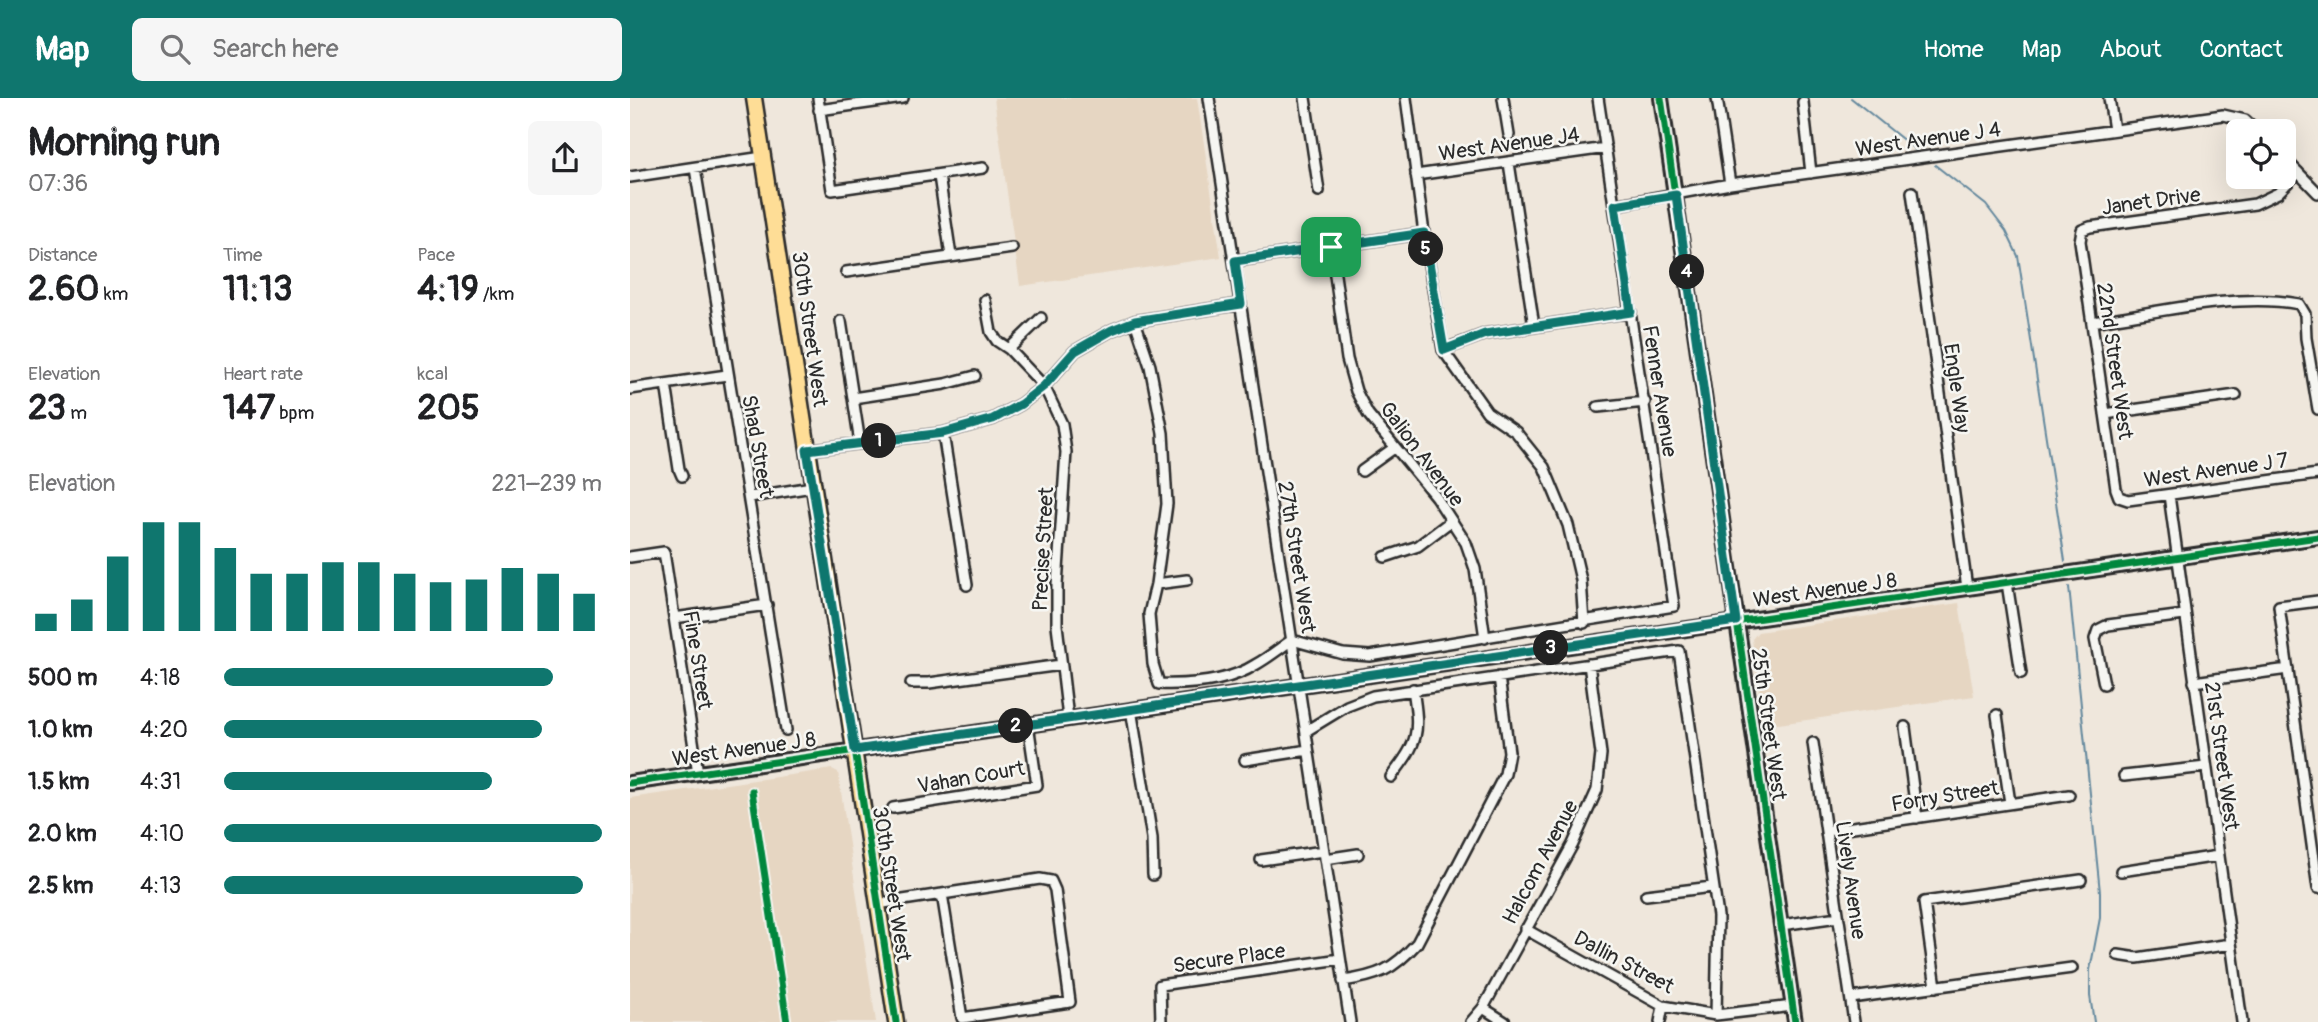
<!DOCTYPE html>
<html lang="en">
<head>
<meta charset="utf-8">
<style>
	:root { --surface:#fff; --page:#f6f6f6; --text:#202124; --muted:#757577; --accent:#0f766e }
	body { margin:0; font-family:Pangolin,sans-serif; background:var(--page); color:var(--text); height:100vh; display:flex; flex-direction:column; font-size:26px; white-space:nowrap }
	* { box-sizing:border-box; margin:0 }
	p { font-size:23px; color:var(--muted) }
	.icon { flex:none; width:38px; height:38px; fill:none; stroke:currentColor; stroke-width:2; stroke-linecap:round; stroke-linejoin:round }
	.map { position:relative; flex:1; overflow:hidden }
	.drawer { display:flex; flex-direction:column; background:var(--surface); width:630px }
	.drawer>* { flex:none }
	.controls { position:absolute; left:1596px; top:21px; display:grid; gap:14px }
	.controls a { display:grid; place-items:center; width:70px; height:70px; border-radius:10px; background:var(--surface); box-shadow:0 7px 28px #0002; font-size:35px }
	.pin { position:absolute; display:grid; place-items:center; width:60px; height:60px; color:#fff; margin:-30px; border-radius:14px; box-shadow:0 4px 10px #0006 }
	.km { position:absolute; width:35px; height:35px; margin:-18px; border-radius:50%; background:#222; color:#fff; font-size:19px; line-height:35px; text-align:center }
	.round { display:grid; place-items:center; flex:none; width:74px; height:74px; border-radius:10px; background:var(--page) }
	.head { display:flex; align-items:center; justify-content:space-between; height:119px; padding:0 28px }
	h1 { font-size:38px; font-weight:800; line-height:52px }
	.figures { display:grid; grid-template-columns:repeat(3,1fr); gap:10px; height:119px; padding:7px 28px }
	.figures div { display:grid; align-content:center }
	.figures b { font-size:35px; font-weight:800 }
	.figures small { font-size:19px; font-weight:400 }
	.figures p { font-size:19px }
	.chart { height:196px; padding:14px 28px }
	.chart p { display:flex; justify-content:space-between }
	.chart svg { width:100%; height:126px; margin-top:7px; stroke:var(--accent); stroke-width:6 }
	ul { padding:0 28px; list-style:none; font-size:23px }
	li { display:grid; grid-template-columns:112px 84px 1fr; align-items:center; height:52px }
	li i { height:18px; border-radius:9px; background:var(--accent) }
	header { display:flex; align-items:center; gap:42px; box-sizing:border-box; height:98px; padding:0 35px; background:var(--accent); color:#fff }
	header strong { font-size:33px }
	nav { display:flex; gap:38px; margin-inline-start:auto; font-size:24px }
	.search { width:490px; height:63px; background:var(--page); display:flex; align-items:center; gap:18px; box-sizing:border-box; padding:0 24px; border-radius:10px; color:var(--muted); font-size:26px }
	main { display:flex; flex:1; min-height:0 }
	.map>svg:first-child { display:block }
	.built { fill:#e6d6c2 }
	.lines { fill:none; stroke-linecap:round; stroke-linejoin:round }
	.stream { stroke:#64889d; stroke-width:2 }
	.street-casing { stroke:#2b2b2b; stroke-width:14 }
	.secondary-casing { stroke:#2b2b2b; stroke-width:18 }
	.primary-casing { stroke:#2b2b2b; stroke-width:19 }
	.street { stroke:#f6f6f2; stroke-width:9 }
	.secondary { stroke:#f6f6f2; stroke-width:12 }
	.primary { stroke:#fedd96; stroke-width:14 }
	.cycleway-casing { stroke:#f6f6f2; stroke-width:11 }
	.cycleway { stroke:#00873e; stroke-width:7 }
	.route-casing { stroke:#fff; stroke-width:14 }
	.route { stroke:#0f766e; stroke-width:9 }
	.labels { text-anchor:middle; stroke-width:5; stroke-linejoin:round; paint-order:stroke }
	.street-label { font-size:21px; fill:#2b2b2b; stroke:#f6f6f2 }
</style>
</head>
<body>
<header>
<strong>Map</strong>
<div class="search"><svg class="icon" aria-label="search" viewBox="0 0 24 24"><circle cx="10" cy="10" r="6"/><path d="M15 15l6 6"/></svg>Search here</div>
<nav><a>Home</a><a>Map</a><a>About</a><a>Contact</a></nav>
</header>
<main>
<section class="drawer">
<div class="head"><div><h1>Morning run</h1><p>07:36</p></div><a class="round"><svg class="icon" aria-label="share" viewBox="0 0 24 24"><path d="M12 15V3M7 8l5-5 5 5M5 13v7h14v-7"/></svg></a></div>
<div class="figures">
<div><p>Distance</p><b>2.60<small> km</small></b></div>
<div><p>Time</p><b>11:13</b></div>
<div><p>Pace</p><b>4:19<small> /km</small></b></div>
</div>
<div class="figures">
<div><p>Elevation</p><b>23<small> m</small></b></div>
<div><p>Heart rate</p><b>147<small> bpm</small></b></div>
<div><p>kcal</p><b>205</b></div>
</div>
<div class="chart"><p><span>Elevation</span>221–239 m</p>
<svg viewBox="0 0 160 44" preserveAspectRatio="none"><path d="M5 44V38M15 44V33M25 44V18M35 44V6M45 44V6M55 44V15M65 44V24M75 44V24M85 44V20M95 44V20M105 44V24M115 44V27M125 44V26M135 44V22M145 44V24M155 44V31"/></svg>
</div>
<ul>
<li><b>500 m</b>4:18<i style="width:87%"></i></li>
<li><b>1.0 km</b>4:20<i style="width:84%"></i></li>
<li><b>1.5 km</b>4:31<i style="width:71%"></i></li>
<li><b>2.0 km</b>4:10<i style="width:100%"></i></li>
<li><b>2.5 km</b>4:13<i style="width:95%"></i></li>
</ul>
</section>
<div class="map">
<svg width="1688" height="924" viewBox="0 0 1688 924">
	<rect width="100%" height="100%" fill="#efe7dc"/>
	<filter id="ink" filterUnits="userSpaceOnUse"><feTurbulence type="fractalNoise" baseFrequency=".0143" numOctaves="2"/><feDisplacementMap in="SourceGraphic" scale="14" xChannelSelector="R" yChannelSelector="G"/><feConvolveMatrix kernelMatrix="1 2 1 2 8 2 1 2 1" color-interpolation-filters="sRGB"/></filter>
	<g filter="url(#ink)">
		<!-- built -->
		<path class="built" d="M364 0H567L591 159 390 188Z
			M1329 505 1344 598 1134 628 1122 541 1128 534Z
			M202 671 208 674 246 924H0V700Z"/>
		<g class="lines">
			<!-- stream -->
			<path class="stream" d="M1221 0 1286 52
				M1305 67 1356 107 1376 133 1388 158 1435 463
				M1439 489 1470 794V820L1460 872V898L1464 924"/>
			<!-- street casing -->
			<g class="street-casing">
				<path id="street" d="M188 0 202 92 353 70
					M579 0 720 924
					M675 0 689 93
					M776 0 794 135 813 252 857 314 886 334 914 369 938 427 951 482 954 525
					M873 0 879 37
					M1087 0 1100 86
					M1479 0 1484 32
					M1173 4 1181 75
					M189 12 273 0
					M1654 60 1688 95
					M879 65 904 228
					M65 70 156 632
					M1668 74 1648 95 1625 106 1460 129 1452 132 1450 143 1486 391 1489 399 1498 402 1688 376
					M786 77 976 50
					M309 78 321 158
					M0 79 133 59
					M1282 94 1337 490
					M985 107 1100 86 1593 17 1615 22 1627 33
					M701 149 717 261 726 293 738 316 806 399 836 445 845 471 855 540
					M605 163 794 135
					M216 174 382 150
					M355 202 361 234 367 243 379 251 414 288 432 326 436 354 427 487V527L438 620
					M211 223 230 345
					M505 223 520 268 533 335 537 406 526 486 519 516 523 566 529 586C561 587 598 584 625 567 638 560 650 550 662 542L713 556 740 558 1044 508 968 0
					M1462 224C1523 215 1609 194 1669 206L1675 216 1676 240 1688 311
					M379 251 411 220
					M813 252 855 236 1001 214
					M36 286 49 371 52 378
					M0 291 97 277
					M223 300 315 286 345 278
					M968 309 1015 304
					M1475 316 1606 297
					M313 335 337 487
					M177 352 313 335 363 321 391 306 414 288 445 253 482 232 505 223 611 206
					M732 373 764 350
					M1539 397 1612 924
					M120 399 182 389
					M0 459 34 454 68 675
					M755 459 788 448 821 423
					M1377 485 1391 575
					M526 486 557 482
					M1688 503 1649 508 1688 790
					M44 520 137 507
					M1564 584 1658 571
					M281 585H299L431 567
					M1474 586 1465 541 1468 532 1478 527 1554 517
					M501 611 522 740 523 777
					M1367 617 1380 705
					M1275 629 1287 720
					M676 633 717 608 743 598 1049 553 1088 818 1086 917
					M1183 645 1224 924
					M615 662 678 652
					M1494 678 1576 669
					M761 679C789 643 790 636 783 591
					M263 710 407 687 398 626
					M1196 733 1439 697
					M695 761 728 756
					M631 762 693 753
					M1491 773 1588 758
					M1016 797 1082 789
					M247 806C301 798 356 789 410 781L421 783 425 792 440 904 332 920 312 796
					M1151 827 1208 819
					M895 831 1033 908 1086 917 1163 908
					M1488 857 1507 860 1601 846
					M713 883C748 878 763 872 787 845L875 676 879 654 869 579
					M1306 889 1294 804 1451 782
					M1221 900 1442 870
					M853 910 875 924
					M531 924 530 887 710 861
					M841 924 853 910 943 746 967 692 971 656 959 566
					M1030 924 1033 908"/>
			</g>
			<!-- secondary casing -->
			<g class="secondary-casing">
				<path id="secondary" d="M1031 0 1165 924
					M0 685 1688 439"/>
			</g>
			<!-- primary casing -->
			<g class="primary-casing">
				<path id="primary" d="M124 0 266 924"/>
			</g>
			<!-- street -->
			<use href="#street" class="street"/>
			<!-- secondary -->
			<use href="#secondary" class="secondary"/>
			<!-- primary -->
			<use href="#primary" class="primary"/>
			<!-- cycleway casing -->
			<g class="cycleway-casing">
				<path id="cycleway" d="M1031 0 1165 924
					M225 652 266 924
					M0 685 1688 439
					M122 693 157 924"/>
			</g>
			<!-- cycleway -->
			<use href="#cycleway" class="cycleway"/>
		</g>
	</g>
	<g class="lines" filter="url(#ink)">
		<!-- route casing -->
		<g class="route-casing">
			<path id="route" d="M1046 97 1106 523 225 652 177 352 313 335 363 321 391 306 414 288 445 253 482 232 505 223 611 206 605 163 794 135 814 252 855 236 1001 214 985 107Z"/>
		</g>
		<!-- route -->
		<use href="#route" class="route"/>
	</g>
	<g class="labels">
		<!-- street labels -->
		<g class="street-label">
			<text transform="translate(1298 41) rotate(-8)" y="7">West Avenue J 4</text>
			<text transform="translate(879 46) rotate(-8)" y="7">West Avenue J4</text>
			<text transform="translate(1521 103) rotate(-8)" y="7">Janet Drive</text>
			<text transform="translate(180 231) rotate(82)" y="7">30th Street West</text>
			<text transform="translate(1485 263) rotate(82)" y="7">22nd Street West</text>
			<text transform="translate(1327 290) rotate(82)" y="7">Engle Way</text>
			<text transform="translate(1030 293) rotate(81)" y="7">Fenner Avenue</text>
			<text transform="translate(128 348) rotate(80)" y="7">Shad Street</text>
			<text transform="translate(792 356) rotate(53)" y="7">Galion Avenue</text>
			<text transform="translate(1586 372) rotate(-8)" y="7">West Avenue J 7</text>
			<text transform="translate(413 451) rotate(-87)" y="7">Precise Street</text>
			<text transform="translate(667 459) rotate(81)" y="7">27th Street West</text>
			<text transform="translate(1195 492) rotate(-8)" y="7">West Avenue J 8</text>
			<text transform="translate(68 562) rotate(81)" y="7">Fine Street</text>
			<text transform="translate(1139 626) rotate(82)" y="7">25th Street West</text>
			<text transform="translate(114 651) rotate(-8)" y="7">West Avenue J 8</text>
			<text transform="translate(1592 658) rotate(82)" y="7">21st Street West</text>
			<text transform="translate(341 679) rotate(-10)" y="7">Vahan Court</text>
			<text transform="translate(1315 698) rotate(-9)" y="7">Forry Street</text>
			<text transform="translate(910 764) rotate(-62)" y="7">Halcom Avenue</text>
			<text transform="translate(1221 782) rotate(82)" y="7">Lively Avenue</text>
			<text transform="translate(262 786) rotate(81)" y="7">30th Street West</text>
			<text transform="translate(599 860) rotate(-8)" y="7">Secure Place</text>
			<text transform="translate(994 864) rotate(28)" y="7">Dallin Street</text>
		</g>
	</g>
</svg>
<div class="controls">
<a><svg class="icon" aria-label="locate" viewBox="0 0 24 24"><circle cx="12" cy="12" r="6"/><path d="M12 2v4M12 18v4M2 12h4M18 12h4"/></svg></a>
</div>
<div class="pin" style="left:701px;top:149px;background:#1e9e55"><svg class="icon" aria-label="arrive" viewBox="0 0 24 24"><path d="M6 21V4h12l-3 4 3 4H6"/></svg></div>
<b class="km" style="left:249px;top:343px">1</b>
<b class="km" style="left:386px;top:628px">2</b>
<b class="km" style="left:921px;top:550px">3</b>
<b class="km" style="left:1057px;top:174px">4</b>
<b class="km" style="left:796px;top:151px">5</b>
</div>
</main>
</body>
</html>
